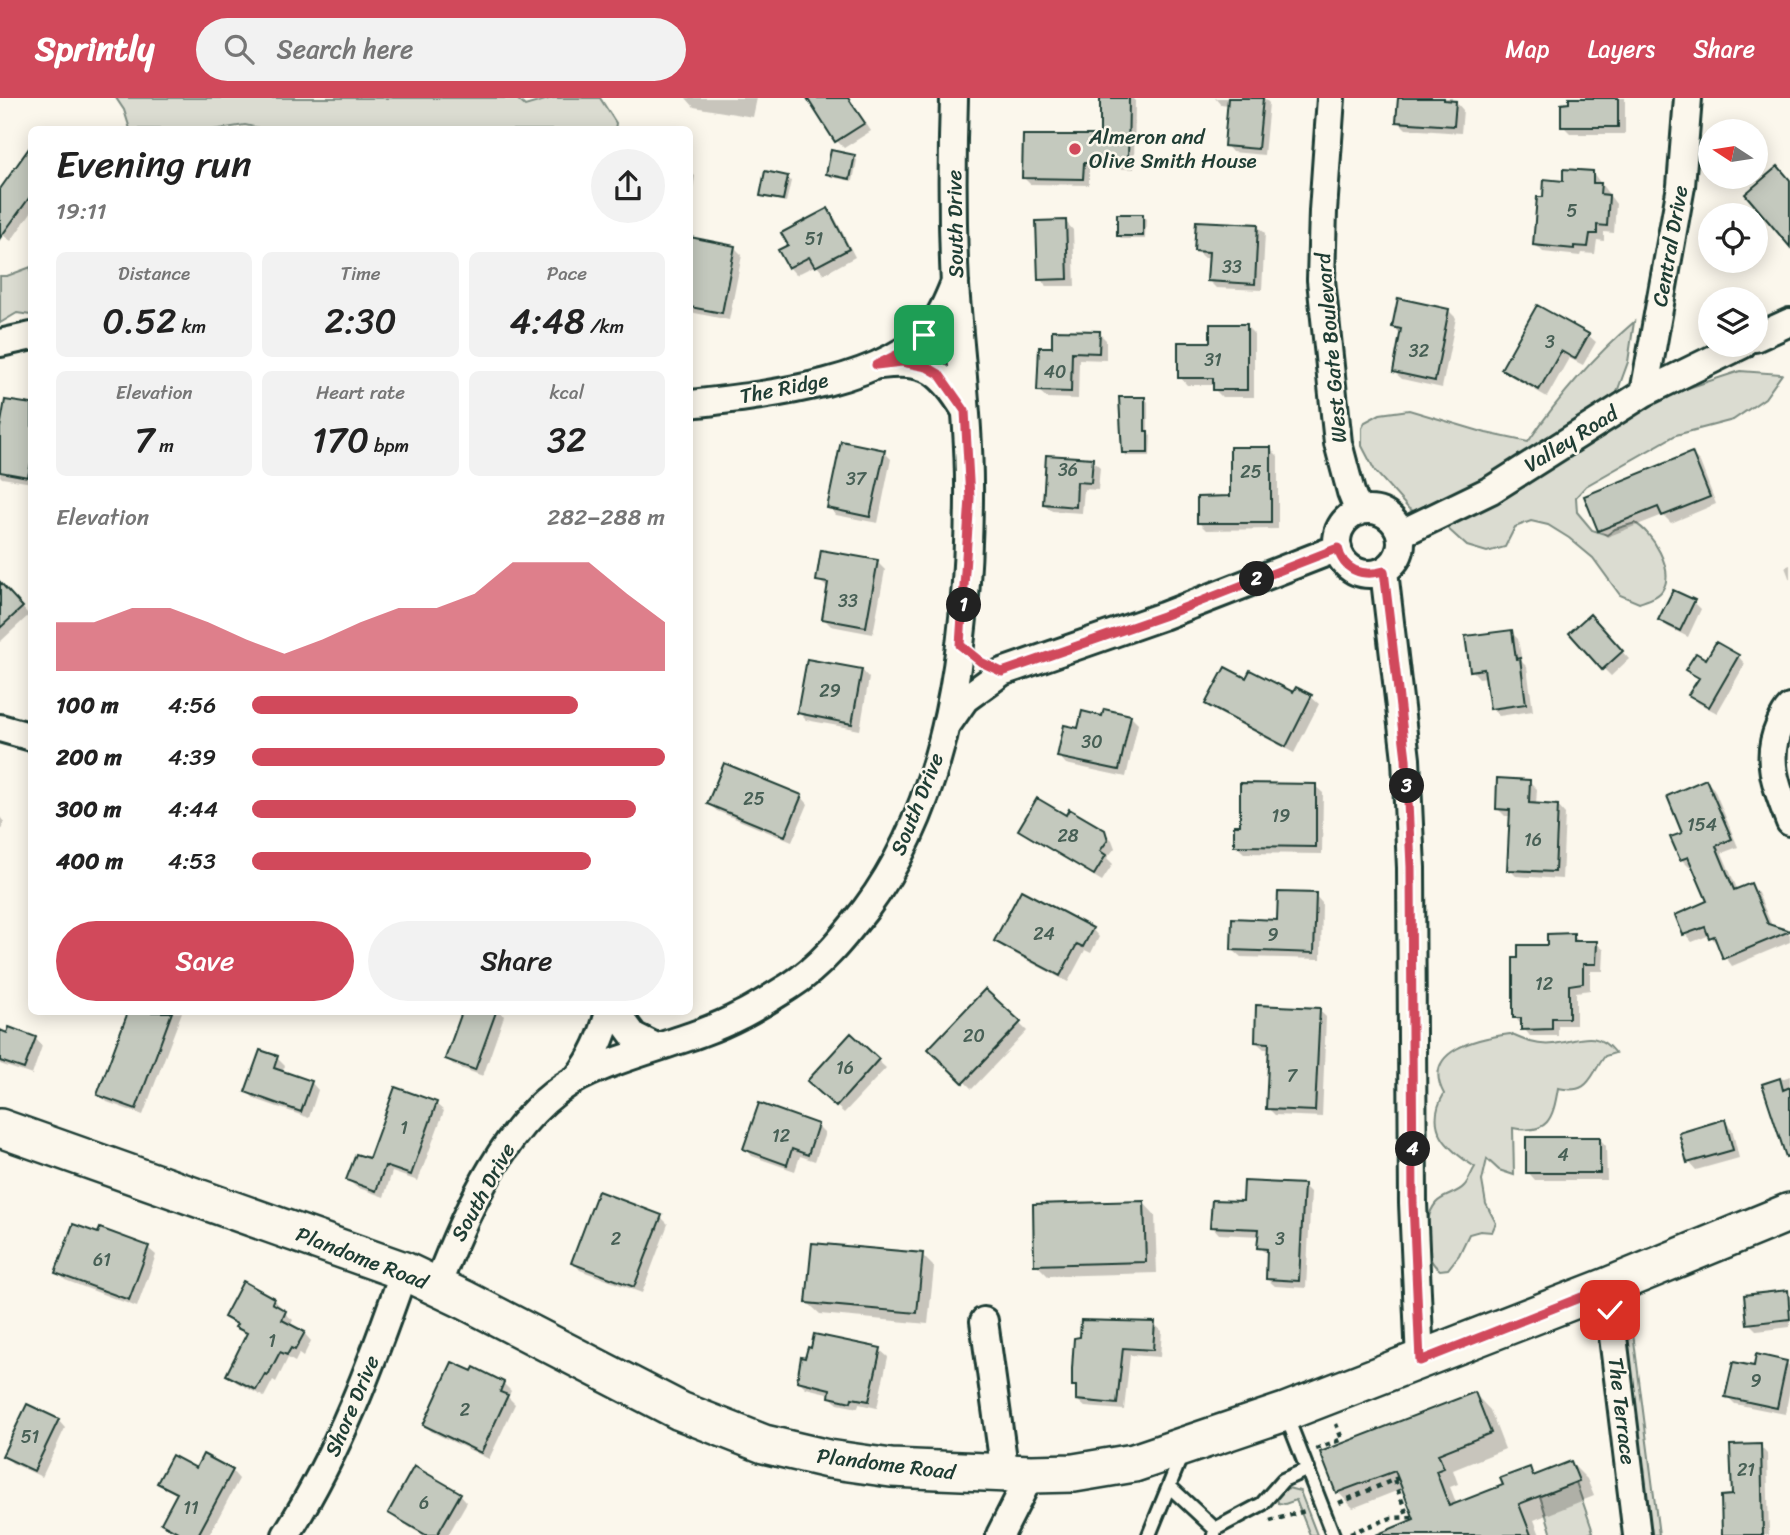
<!DOCTYPE html>
<html lang="en">
<head>
<meta charset="utf-8">
<style>
	:root { --surface:#fff; --page:#f2f2f2; --text:#222; --muted:#767676; --accent:#d1495b }
	body { margin:0; font-family:Sriracha,sans-serif; background:var(--page); color:var(--text); height:100vh; display:flex; flex-direction:column; font-size:26px; white-space:nowrap }
	* { box-sizing:border-box; margin:0 }
	p { font-size:23px; color:var(--muted) }
	.icon { flex:none; width:38px; height:38px; fill:none; stroke:currentColor; stroke-width:2; stroke-linecap:round; stroke-linejoin:round }
	.map { position:relative; flex:1; overflow:hidden }
	.panel { position:absolute; left:28px; top:28px; width:665px; height:889px; display:flex; flex-direction:column; background:var(--surface); border-radius:10px; box-shadow:0 4px 18px #0003 }
	.panel>* { flex:none }
	.needle { width:46px; rotate:282deg }
	.controls { position:absolute; left:1698px; top:21px; display:grid; gap:14px }
	.controls a { display:grid; place-items:center; width:70px; height:70px; border-radius:50%; background:var(--surface); box-shadow:0 4px 18px #0003; font-size:35px }
	.pin { position:absolute; display:grid; place-items:center; width:60px; height:60px; color:#fff; margin:-30px; border-radius:14px; box-shadow:0 4px 10px #0006 }
	.km { position:absolute; width:35px; height:35px; margin:-18px; border-radius:50%; background:#222; color:#fff; font-size:19px; line-height:35px; text-align:center }
	.round { display:grid; place-items:center; flex:none; width:74px; height:74px; border-radius:37px; background:var(--page) }
	.summary { display:flex; align-items:center; justify-content:space-between; height:119px; padding:0 28px }
	h1 { font-size:38px; font-weight:600; line-height:52px }
	.figures { display:grid; grid-template-columns:repeat(3,1fr); gap:10px; height:119px; padding:7px 28px }
	.figures div { display:grid; align-content:center; border-radius:10px; background:var(--page); text-align:center }
	.figures b { font-size:35px; font-weight:600 }
	.figures small { font-size:19px; font-weight:400 }
	.figures p { font-size:19px }
	.chart { height:196px; padding:14px 28px }
	.chart p { display:flex; justify-content:space-between }
	.chart svg { width:100%; height:126px; margin-top:7px; fill:var(--accent); opacity:.7 }
	.primary-button { display:flex; gap:14px; margin-top:auto; padding:14px 28px }
	.primary-button a { flex:1; height:80px; border-radius:42px; background:var(--accent); color:#fff; font-size:28px; font-weight:600; line-height:80px; text-align:center }
	.primary-button a+a { background:var(--page); color:var(--text) }
	ul { padding:0 28px; list-style:none; font-size:23px }
	li { display:grid; grid-template-columns:112px 84px 1fr; align-items:center; height:52px }
	li i { height:18px; border-radius:9px; background:var(--accent) }
	header { display:flex; align-items:center; gap:42px; box-sizing:border-box; height:98px; padding:0 35px; background:var(--accent); color:#fff }
	header strong { font-size:33px }
	nav { display:flex; gap:38px; margin-inline-start:auto; font-size:24px }
	.search { width:490px; height:63px; background:var(--page); display:flex; align-items:center; gap:18px; box-sizing:border-box; padding:0 24px; border-radius:38px; color:var(--muted); font-size:26px }
	.map>svg:first-child { display:block }
	.green { fill:#dbdcd1; stroke:#7d8c82; stroke-width:2 }
	.shadow { fill:#0003 }
	.building { fill:#c4c9be; stroke:#1f3d34; stroke-width:2 }
	.lines { fill:none; stroke-linecap:round; stroke-linejoin:round }
	.service-casing { stroke:#1f3d34; stroke-width:18 }
	.minor-casing { stroke:#1f3d34; stroke-width:32 }
	.secondary-casing { stroke:#1f3d34; stroke-width:42 }
	.path { stroke:#1f3d34; stroke-width:4.5; stroke-dasharray:5 5; stroke-linecap:butt }
	.service { stroke:#fbf7ec; stroke-width:12 }
	.minor { stroke:#fbf7ec; stroke-width:26 }
	.secondary { stroke:#fbf7ec; stroke-width:37 }
	.route-casing { stroke:#fff; stroke-width:14 }
	.route { stroke:#d1495b; stroke-width:9 }
	.poi-dot { fill:#d1495b; stroke:#fbf7ec; stroke-width:2.5 }
	.labels { text-anchor:middle; stroke-width:5; stroke-linejoin:round; paint-order:stroke }
	.number-label { font-size:18px; fill:#486056 }
	.poi-label { font-size:21px; fill:#1f3d34; stroke:#fbf7ec; text-anchor:start }
	.street-label { font-size:21px; fill:#1f3d34; stroke:#fbf7ec }
</style>
</head>
<body>
<header>
<strong>Sprintly</strong>
<div class="search"><svg class="icon" aria-label="search" viewBox="0 0 24 24"><circle cx="10" cy="10" r="6"/><path d="M15 15l6 6"/></svg>Search here</div>
<nav><a>Map</a><a>Layers</a><a>Share</a></nav>
</header>
<div class="map">
<svg width="1790" height="1437" viewBox="0 0 1790 1437">
	<rect width="100%" height="100%" fill="#fbf7ec"/>
	<filter id="ink" filterUnits="userSpaceOnUse"><feTurbulence type="fractalNoise" baseFrequency=".0143" numOctaves="2"/><feDisplacementMap in="SourceGraphic" scale="14" xChannelSelector="R" yChannelSelector="G"/><feConvolveMatrix kernelMatrix="1 2 1 2 8 2 1 2 1" color-interpolation-filters="sRGB"/></filter>
	<g filter="url(#ink)">
		<!-- green -->
		<path class="green" d="M116 0H516L525 8 552 0H600L616 25 615 32H268L245 27 213 32 130 31 124 12Z
			M31 169V217L17 215 0 225V178H7Z
			M1634 224 1628 264 1613 305 1645 310 1685 291 1740 273 1782 276 1765 300 1733 322 1676 337 1586 388 1576 399 1577 414 1592 432 1607 437 1615 431 1635 425C1652 434 1675 472 1663 491 1659 499 1647 502 1639 505L1620 497 1593 460 1569 440 1548 427 1531 423 1515 429 1505 449 1487 454 1467 448 1445 428 1409 411 1375 373 1362 348V330L1365 324 1380 316 1409 312 1486 335 1528 344C1558 300 1593 259 1634 224Z
			M945 232 947 235V269L926 254 925 251Z
			M1510 936C1523 942 1537 948 1553 946 1579 943 1595 930 1615 955L1605 958C1589 979 1590 997 1558 990 1553 1021 1548 1037 1513 1030L1514 1077 1499 1072 1487 1061 1482 1083 1486 1106 1496 1125 1492 1134 1480 1133 1469 1136 1459 1157 1448 1171 1440 1172C1422 1160 1422 1122 1436 1105 1443 1097 1457 1096 1464 1088 1469 1083 1471 1075 1475 1069 1447 1051 1424 1030 1444 996 1420 952 1479 940 1510 936Z
			M1626 1181 1659 1437H1637L1607 1189Z
			M1576 1384 1593 1434 1586 1437H1552L1540 1398Z
			M1288 1390 1300 1393 1317 1437H1310L1296 1402 1285 1406 1278 1405 1277 1398Z"/>
		<!-- shadow -->
		<path class="shadow" d="M686 0H757L753 19 694 9Z
			M809 0H849L871 33 844 50 837 43Z
			M1102 0H1132L1135 3 1134 71 1089 70V87L1030 86 1024 80 1101 39Z
			M1215 0H1264L1269 5 1264 57 1232 54 1226 47 1230 7 1220 6Z
			M1400 0H1452V4H1456L1463 12 1461 35 1406 31 1398 23Z
			M1571 0H1625V36H1571L1563 28 1571 7Z
			M854 59 857 62 853 83 831 79 828 76Z
			M32 71V113L11 143 0 135V92Z
			M690 74 695 78 692 99H690Z
			M1593 75 1616 106 1614 135 1604 134V143L1597 142 1595 156 1581 155 1580 158 1543 154 1535 146 1545 101Z
			M787 80 791 83 786 104 765 100 762 97Z
			M828 113 835 120 855 159 824 176 816 167 796 177 789 169 790 148Z
			M1142 118 1146 121 1145 141H1122L1119 138Z
			M1066 124 1073 132 1075 188H1047L1040 181Z
			M1257 128 1265 135 1262 192 1216 190 1209 183 1210 160H1204L1196 153Z
			M690 140 734 149 742 157 729 222 690 214Z
			M1448 212 1456 220 1442 290 1402 281 1394 274 1402 237 1394 229Z
			M1246 228 1254 236V299H1222L1215 292V287H1187L1180 279 1212 246Z
			M1099 235 1106 242V262L1079 261 1078 301 1047 300 1039 293 1054 251Z
			M1588 237 1596 244 1583 267 1569 260 1547 299 1511 278 1504 271Z
			M1145 300 1148 304V335L1151 338 1150 358H1127L1124 355Z
			M32 308V385L2 380 0 378V340Z
			M1270 350 1278 358V431L1206 432 1198 424 1232 400Z
			M884 354 891 361 878 425 836 417 829 409Z
			M1692 356 1700 364 1716 406 1671 425 1663 417 1607 439 1599 432Z
			M1092 362 1100 369 1098 392 1084 391 1082 415 1052 413 1044 406Z
			M877 464 885 472 873 536 831 528 824 521 829 491 818 482Z
			M1790 467V482L1785 469Z
			M0 485 29 517 0 544Z
			M1694 504 1701 511 1688 539 1668 529 1661 522Z
			M1597 526 1629 561 1611 578 1603 570Z
			M1511 534 1518 541 1522 564 1527 569 1533 613 1499 618 1491 610 1487 579 1479 580 1472 572Z
			M1738 558 1745 566 1717 615 1698 605 1691 597 1700 582 1688 572 1707 563Z
			M862 572 869 580 860 632 806 622 799 615Z
			M1247 583 1294 596 1296 591 1311 599 1319 606 1294 655 1215 613 1207 606Z
			M1130 618 1138 626 1126 679 1066 666 1059 658 1079 632 1104 620Z
			M1529 683 1537 691 1536 707 1558 708 1565 716 1562 781 1516 778 1509 771 1511 718H1505L1497 710Z
			M1706 683 1714 691 1738 749 1722 755 1738 793 1751 787 1758 795 1773 830 1790 836V844L1732 868 1710 837 1692 844 1685 836 1677 818 1709 804 1693 767 1689 769 1681 761 1684 736Z
			M1315 688 1323 695 1322 756 1244 755 1236 748 1241 729Z
			M801 698 808 706 792 744 717 713 709 706Z
			M0 719 4 724 0 735Z
			M1067 720 1104 734 1112 742 1115 750 1107 760 1113 766 1102 783 1028 739 1020 732Z
			M1315 797 1322 805 1321 861 1241 859 1233 852 1279 824Z
			M1092 831 1099 839 1091 855 1085 852 1068 884 1004 850 996 843Z
			M1573 837 1580 845H1596L1604 852 1603 873H1590V892L1576 894V927H1558V938H1530L1515 919 1549 849Z
			M986 893 1027 933 972 991 931 951Z
			M1319 912 1326 919 1322 1019 1275 1017 1268 1010 1270 951H1264L1256 944Z
			M130 914H182L143 1017 107 1004 99 996Z
			M464 914H500L504 918 483 978 455 968 447 961Z
			M0 934 35 940 42 948 32 977 0 966Z
			M851 938 886 970 844 1015 809 983Z
			M261 954 277 960 285 968 282 974 311 984 318 992 309 1020 255 1001 247 994Z
			M1790 978V1033L1764 987Z
			M436 1006 444 1013 418 1083 392 1074 384 1099 356 1089 348 1082Z
			M1724 1023 1732 1031 1739 1060 1696 1072 1689 1064Z
			M817 1027 825 1035 815 1063 800 1058 795 1073 752 1058 745 1050Z
			M1599 1040 1606 1048 1607 1082H1535L1528 1074Z
			M1304 1088 1311 1095 1306 1190 1275 1188 1267 1181 1269 1157 1259 1150 1260 1138 1219 1136 1212 1128 1244 1105Z
			M1144 1105 1155 1117 1157 1175 1048 1178 1036 1166Z
			M661 1119 668 1126 642 1195 580 1172 573 1164Z
			M148 1150 156 1157 137 1209 65 1182 57 1174Z
			M922 1157 934 1169 928 1226 820 1216 808 1205Z
			M1787 1194 1790 1197V1229L1757 1233 1749 1225Z
			M273 1201 281 1209 280 1211 293 1222 290 1228 304 1235 311 1243 303 1259 299 1256 295 1264 288 1260 276 1284 273 1282 264 1299 236 1284 228 1276 248 1238 226 1218Z
			M1154 1226 1162 1233 1160 1259 1130 1257 1124 1312 1085 1309 1077 1302 1078 1292 1074 1287 1081 1241Z
			M880 1252 888 1259 877 1310 859 1306 858 1310 838 1306 830 1299 831 1296 806 1290 799 1283Z
			M1786 1265 1790 1268V1291L1785 1316 1735 1306 1727 1298 1755 1270Z
			M503 1285 511 1293 508 1299 515 1306 489 1361 432 1334 425 1327Z
			M1475 1296 1490 1312 1505 1351 1453 1372 1458 1386 1450 1389 1457 1407 1505 1388 1529 1371 1537 1378 1571 1365 1587 1381 1594 1398 1534 1422 1540 1437H1377L1416 1422 1404 1390 1353 1410 1338 1394Z
			M58 1322 65 1330 42 1379 12 1365 4 1357Z
			M1760 1348 1767 1356 1769 1437H1735Z
			M196 1372 232 1373 239 1381 209 1437H180L164 1425 178 1398 160 1384Z
			M460 1396 467 1404 448 1437H423L397 1422 390 1415Z"/>
		<!-- building -->
		<path class="building" d="M807 0H848L865 25 835 44Z
			M1100 0H1129L1128 65H1084L1083 81 1022 80 1023 37H1100Z
			M1228 0H1263L1258 51 1224 48Z
			M1398 0H1444V2L1456 3 1454 28 1396 24Z
			M1569 0H1618V29H1561V6L1569 5Z
			M32 46V96L0 140V91Z
			M831 52 855 57 850 81 826 76Z
			M1778 68 1790 82V149L1745 96Z
			M1563 71 1593 73V85H1601L1600 96 1609 97 1607 128 1597 127V136H1590L1588 149 1574 148V151L1533 147 1537 99H1543L1544 81 1563 83Z
			M765 73 788 78 783 102 760 98Z
			M828 110 849 151 815 169 809 159 788 170 778 152 788 147 781 135Z
			M1117 116H1143V138H1117Z
			M1066 122 1068 181 1038 182 1036 123Z
			M1196 123 1258 126 1255 186 1207 183 1209 154 1194 153Z
			M690 139 735 148 722 215 690 209Z
			M1398 200 1449 211 1435 283 1393 274 1401 231 1392 229Z
			M1537 207 1589 236 1575 261 1561 253 1539 292 1501 271Z
			M1210 226H1247V292H1213V280H1178V244H1210Z
			M1052 232 1100 233 1099 255 1072 254 1071 294 1037 293 1039 249H1052Z
			M1119 299H1145V333H1148V355H1122Z
			M5 302 32 306V360L28 379 0 374V330Z
			M841 343 885 352 870 419 827 410Z
			M1230 349H1271V425H1197V399L1230 398Z
			M1692 354 1710 399 1662 418 1658 409 1598 433 1584 398Z
			M1046 357 1093 360 1091 385 1077 384 1076 409 1043 406Z
			M821 452 878 462 866 529 822 521 828 485 816 483Z
			M0 484 23 509 0 530Z
			M1673 492 1695 502 1680 533 1658 522Z
			M1590 516 1623 553 1602 572 1569 535Z
			M1512 532 1516 561 1520 560 1526 606 1490 611 1484 571 1470 573 1465 538Z
			M1716 544 1739 557 1709 609 1688 597 1699 580 1685 572 1696 555 1706 561Z
			M807 561 862 571 852 626 797 615Z
			M1225 569 1246 580 1250 572 1293 594 1296 589 1312 597 1286 649 1205 606Z
			M1104 611 1131 617 1119 672 1057 659 1064 627 1078 630 1082 613 1102 618Z
			M724 665 802 697 785 738 707 706Z
			M1497 680 1530 682 1529 705 1558 707 1555 774 1507 772 1510 712 1496 711Z
			M1706 681 1732 741 1716 748 1734 792 1751 785 1768 826 1790 833 1723 861 1714 838 1709 840 1705 829 1683 837 1675 817 1707 803 1688 759 1680 762 1670 739 1682 735 1667 698Z
			M1240 685 1316 686V749L1234 748V727H1240Z
			M1037 700 1066 717 1069 711 1105 732 1108 742 1100 753 1106 757 1094 777 1018 732Z
			M1021 792 1093 830 1083 849 1077 846 1060 878 994 843Z
			M1278 794 1316 795 1314 855 1231 852 1232 820 1277 822Z
			M1574 835V843H1597L1596 866H1583V885L1569 887V920H1552V931L1521 932V920H1513V860H1518V847H1547V836Z
			M985 891 1021 924 963 985 928 951Z
			M1256 907 1320 910 1315 1013 1266 1011 1269 945 1255 944Z
			M128 914H172L136 1011 97 997Z
			M462 914H496L475 972 445 961Z
			M9 929 36 939 24 971 0 963V932L7 935Z
			M851 935 879 961 836 1009 807 983Z
			M260 952 278 958 274 970 312 983 301 1014 245 994Z
			M1780 980 1783 992 1790 989V1058L1786 1059 1762 986Z
			M395 989 437 1004 411 1077 385 1068 376 1093 346 1082 356 1056 369 1060Z
			M759 1005 818 1026 808 1057 792 1051 787 1067 743 1051Z
			M1725 1021 1733 1052 1687 1065 1679 1035Z
			M1526 1039H1600V1075H1526Z
			M1244 1083 1304 1086 1299 1183 1266 1181 1267 1151 1257 1150 1259 1131 1210 1129 1212 1102 1243 1103Z
			M598 1093 662 1117 634 1189 571 1165Z
			M1144 1103 1146 1164 1034 1167 1033 1106Z
			M73 1126 98 1135 100 1130 149 1148 129 1202 55 1175Z
			M812 1145 923 1155 917 1215 806 1205Z
			M243 1183 274 1200 272 1205 286 1213 282 1222 305 1234 295 1252 291 1250 287 1257 280 1254 268 1277 265 1276 256 1292 226 1277 247 1235 235 1229 237 1226 224 1219Z
			M1788 1192 1790 1221 1747 1226 1744 1197Z
			M1081 1222 1155 1224 1153 1252 1123 1250 1117 1306 1076 1302V1288H1072V1271L1074 1240 1080 1239Z
			M814 1236 881 1250 869 1303 852 1300 851 1304 829 1299 830 1291 797 1283 801 1259 805 1260 808 1249 811 1250Z
			M1756 1256 1787 1263 1777 1310 1725 1299 1733 1264 1754 1268Z
			M452 1264 472 1273 474 1269 504 1284 500 1294 508 1297 481 1355 423 1327Z
			M1475 1294 1491 1335 1438 1356 1444 1370 1436 1373 1449 1408 1503 1387 1500 1380 1530 1369 1533 1378 1571 1363 1579 1383 1519 1406 1531 1437H1376L1414 1421 1395 1373 1336 1395 1320 1354Z
			M27 1306 59 1321 34 1373 2 1358Z
			M1761 1346 1763 1437H1722L1721 1398 1732 1397 1730 1347Z
			M203 1356 233 1372 198 1437H183L161 1425 177 1395 157 1385 172 1357 196 1370Z
			M414 1368 461 1395 437 1437H426L388 1415Z"/>
		<g class="lines">
			<!-- service casing -->
			<g class="service-casing">
				<path id="service" d="M1286 1317 1333 1437
					M1169 1388 1215 1431
					M1149 1437 1182 1356
					M1214 1437 1215 1431 1262 1406 1283 1382 1308 1371"/>
			</g>
			<!-- minor casing -->
			<g class="minor-casing">
				<path id="minor" d="M1331 0 1323 113 1321 182 1338 345 1351 394 1359 414
					M1755 240 1790 224
					M0 245 32 238
					M881 267C928 261 941 274 965 312
					M1644 295 1681 88 1688 0
					M690 306C759 298 887 286 933 227 943 215 949 199 955 184
					M1337 444a32 32 0 1 1 64 0a32 32 0 1 1-64 0Z
					M1400 436 1491 392 1644 295 1742 247
					M1384 473 1406 661 1411 770 1413 1105 1420 1263
					M1790 610C1784 616 1782 622 1779 629 1764 662 1778 693 1790 724
					M949 624 965 601 1002 574 1163 518 1338 450
					M0 630 32 639
					M616 914 634 938 656 949
					M578 979C594 959 603 938 609 914
					M437 1188C464 1117 508 1015 580 979 631 953 690 944 741 917 757 909 774 898 790 888 820 869 843 840 865 812 950 699 968 539 969 401 970 330 960 258 955 187 952 125 952 62 954 0
					M1607 1189 1637 1437
					M984 1223 1005 1376
					M286 1437C339 1354 372 1265 404 1173
					M1000 1437 1031 1376"/>
			</g>
			<!-- secondary casing -->
			<g class="secondary-casing">
				<path id="secondary" d="M0 1030 404 1173 463 1201 680 1313 764 1346 828 1361 891 1370 1031 1376 1074 1375 1134 1365 1285 1314 1607 1189 1790 1114"/>
			</g>
			<!-- path -->
			<path class="path" d="M1316 1351 1342 1341 1336 1326
				M1394 1382 1408 1419
				M1339 1405 1398 1380
				M1270 1423 1305 1413
				M1350 1435 1391 1420 1413 1419"/>
			<!-- service -->
			<use href="#service" class="service"/>
			<!-- minor -->
			<use href="#minor" class="minor"/>
			<!-- secondary -->
			<use href="#secondary" class="secondary"/>
		</g>
	</g>
	<g class="lines" filter="url(#ink)">
		<!-- route casing -->
		<g class="route-casing">
			<path id="route" d="M924 237 900 255 876 267 902 264 927 269 939 276 965 313 970 400 960 547 981 564 1002 574 1163 518 1338 450C1343 473 1363 479 1384 473L1406 661 1411 769 1413 1105 1420 1263 1607 1189 1610 1212"/>
		</g>
		<!-- route -->
		<use href="#route" class="route"/>
	</g>
	<!-- markers -->
	<circle class="poi-dot" cx="1075" cy="51" r="7"/>
	<g class="labels">
		<!-- number labels -->
		<g class="number-label">
			<text x="1572" y="119">5</text>
			<text x="814" y="147">51</text>
			<text x="1232" y="175">33</text>
			<text x="1550" y="250">3</text>
			<text x="1419" y="259">32</text>
			<text x="1213" y="268">31</text>
			<text x="1055" y="280">40</text>
			<text x="1068" y="378">36</text>
			<text x="1251" y="380">25</text>
			<text x="856" y="387">37</text>
			<text x="848" y="509">33</text>
			<text x="830" y="599">29</text>
			<text x="1092" y="650">30</text>
			<text x="754" y="707">25</text>
			<text x="1281" y="724">19</text>
			<text x="1702" y="733">154</text>
			<text x="1068" y="744">28</text>
			<text x="1533" y="748">16</text>
			<text x="1044" y="842">24</text>
			<text x="1273" y="843">9</text>
			<text x="1544" y="892">12</text>
			<text x="974" y="944">20</text>
			<text x="845" y="976">16</text>
			<text x="1292" y="984">7</text>
			<text x="404" y="1036">1</text>
			<text x="781" y="1044">12</text>
			<text x="1563" y="1063">4</text>
			<text x="616" y="1147">2</text>
			<text x="1280" y="1147">3</text>
			<text x="102" y="1168">61</text>
			<text x="272" y="1249">1</text>
			<text x="1756" y="1289">9</text>
			<text x="465" y="1318">2</text>
			<text x="30" y="1345">51</text>
			<text x="1746" y="1378">21</text>
			<text x="424" y="1411">6</text>
			<text x="191" y="1416">11</text>
		</g>
		<!-- poi labels -->
		<g class="poi-label">
			<text x="1089" y="46">Almeron and<tspan x="1089" dy="24">Olive Smith House</tspan></text>
		</g>
		<!-- street labels -->
		<g class="street-label">
			<text transform="translate(955 126) rotate(-91)" y="7">South Drive</text>
			<text transform="translate(1670 148) rotate(-80)" y="7">Central Drive</text>
			<text transform="translate(1331 250) rotate(-95)" y="7">West Gate Boulevard</text>
			<text transform="translate(784 290) rotate(-11)" y="7">The Ridge</text>
			<text transform="translate(1571 341) rotate(-32)" y="7">Valley Road</text>
			<text transform="translate(917 706) rotate(-68)" y="7">South Drive</text>
			<text transform="translate(483 1094) rotate(-61)" y="7">South Drive</text>
			<text transform="translate(362 1160) rotate(21)" y="7">Plandome Road</text>
			<text transform="translate(352 1308) rotate(-67)" y="7">Shore Drive</text>
			<text transform="translate(1622 1313) rotate(83)" y="7">The Terrace</text>
			<text transform="translate(886 1366) rotate(7)" y="7">Plandome Road</text>
		</g>
	</g>
</svg>
<div class="controls">
<a><svg class="needle" viewBox="-14 -14 28 28"><path d="M0-13l5 13h-10z" fill="#e53935"/><path d="M0 13l5-13h-10z" fill="#767676"/></svg></a>
<a><svg class="icon" aria-label="locate" viewBox="0 0 24 24"><circle cx="12" cy="12" r="6"/><path d="M12 2v4M12 18v4M2 12h4M18 12h4"/></svg></a>
<a><svg class="icon" aria-label="layers" viewBox="0 0 24 24"><path d="M12 4l9 5-9 5-9-5zM3 14l9 5 9-5"/></svg></a>
</div>
<div class="pin" style="left:924px;top:237px;background:#1e9e55"><svg class="icon" aria-label="arrive" viewBox="0 0 24 24"><path d="M6 21V4h12l-3 4 3 4H6"/></svg></div>
<div class="pin" style="left:1610px;top:1212px;background:#d93025"><svg class="icon" aria-label="check" viewBox="0 0 24 24"><path d="M5 12l5 5 9-10"/></svg></div>
<b class="km" style="left:964px;top:507px">1</b>
<b class="km" style="left:1257px;top:481px">2</b>
<b class="km" style="left:1407px;top:688px">3</b>
<b class="km" style="left:1413px;top:1051px">4</b>
<section class="panel">
<div class="summary"><div><h1>Evening run</h1><p>19:11</p></div><a class="round"><svg class="icon" aria-label="share" viewBox="0 0 24 24"><path d="M12 15V3M7 8l5-5 5 5M5 13v7h14v-7"/></svg></a></div>
<div class="figures">
<div><p>Distance</p><b>0.52<small> km</small></b></div>
<div><p>Time</p><b>2:30</b></div>
<div><p>Pace</p><b>4:48<small> /km</small></b></div>
</div>
<div class="figures">
<div><p>Elevation</p><b>7<small> m</small></b></div>
<div><p>Heart rate</p><b>170<small> bpm</small></b></div>
<div><p>kcal</p><b>32</b></div>
</div>
<div class="chart"><p><span>Elevation</span>282–288 m</p>
<svg viewBox="0 0 160 44" preserveAspectRatio="none"><path d="M0 44V27L10 27L20 22L30 22L40 27L50 33L60 38L70 33L80 27L90 22L100 22L110 17L120 6L130 6L140 6L150 17L160 27V44z"/></svg>
</div>
<ul>
<li><b>100 m</b>4:56<i style="width:79%"></i></li>
<li><b>200 m</b>4:39<i style="width:100%"></i></li>
<li><b>300 m</b>4:44<i style="width:93%"></i></li>
<li><b>400 m</b>4:53<i style="width:82%"></i></li>
</ul>
<div class="primary-button"><a>Save</a><a>Share</a></div>
</section>
</div>
</body>
</html>
